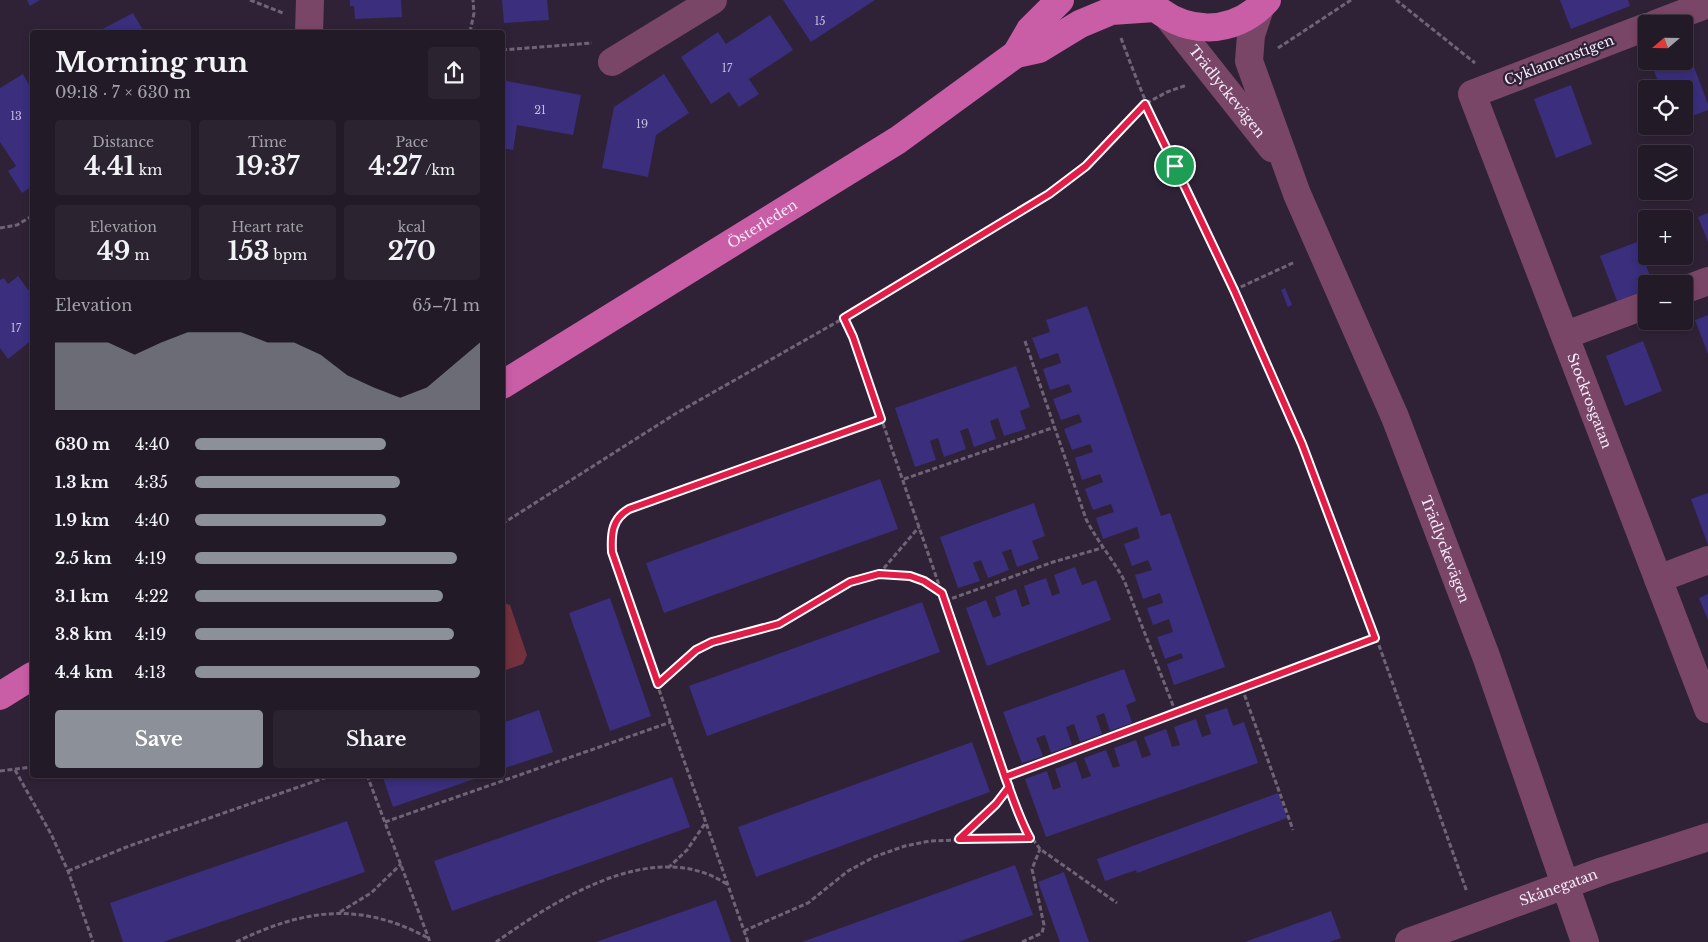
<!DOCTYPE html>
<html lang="en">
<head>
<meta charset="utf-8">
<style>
	:root { --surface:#231a28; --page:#2b2330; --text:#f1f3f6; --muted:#a3a1a8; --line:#403845; --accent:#8c9099 }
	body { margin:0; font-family:"Libre Baskerville",serif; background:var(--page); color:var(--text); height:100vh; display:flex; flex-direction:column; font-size:19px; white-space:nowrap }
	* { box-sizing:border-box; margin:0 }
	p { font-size:16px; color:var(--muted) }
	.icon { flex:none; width:28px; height:28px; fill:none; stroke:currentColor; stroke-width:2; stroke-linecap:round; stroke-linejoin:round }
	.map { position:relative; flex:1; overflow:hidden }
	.sheet { position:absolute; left:30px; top:30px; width:475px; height:748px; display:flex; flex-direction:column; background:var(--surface); border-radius:5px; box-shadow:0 2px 8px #0003,0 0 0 1px var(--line) }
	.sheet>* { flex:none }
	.needle { width:32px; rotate:250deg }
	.buttons { position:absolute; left:1638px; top:15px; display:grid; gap:10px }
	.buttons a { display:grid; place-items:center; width:55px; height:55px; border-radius:5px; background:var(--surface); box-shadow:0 2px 8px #0003,0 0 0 1px var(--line); font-size:25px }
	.pin { position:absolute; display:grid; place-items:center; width:42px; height:42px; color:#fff; margin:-21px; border:2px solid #fff; border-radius:50%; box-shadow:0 1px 5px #0007 }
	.round { display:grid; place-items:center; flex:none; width:52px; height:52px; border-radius:5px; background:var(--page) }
	.overview { display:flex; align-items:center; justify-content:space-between; height:85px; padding:0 25px }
	h1 { font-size:28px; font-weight:700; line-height:38px }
	.figures { display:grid; grid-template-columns:repeat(3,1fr); gap:8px; height:85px; padding:5px 25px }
	.figures div { display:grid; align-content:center; border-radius:5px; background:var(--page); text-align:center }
	.figures b { font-size:25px; font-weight:700 }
	.figures small { font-size:14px; font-weight:400 }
	.figures p { font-size:14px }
	.chart { height:140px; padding:10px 25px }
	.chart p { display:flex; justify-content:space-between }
	.chart svg { width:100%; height:90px; margin-top:5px; fill:var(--accent); opacity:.7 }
	.action { display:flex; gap:10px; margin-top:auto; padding:10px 25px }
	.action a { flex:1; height:58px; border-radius:5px; background:var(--accent); color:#fff; font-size:20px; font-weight:700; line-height:58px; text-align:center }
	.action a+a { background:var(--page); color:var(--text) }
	ul { padding:0 25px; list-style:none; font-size:16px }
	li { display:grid; grid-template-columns:80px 60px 1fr; align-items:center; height:38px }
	li i { height:12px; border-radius:6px; background:var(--accent) }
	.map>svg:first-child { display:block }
	.green { fill:#72313d }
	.building { fill:#3a2e7d }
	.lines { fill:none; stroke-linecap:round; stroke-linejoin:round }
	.path { stroke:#6f6476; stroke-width:3; stroke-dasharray:5 2.5; stroke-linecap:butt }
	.minor { stroke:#7a4667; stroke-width:28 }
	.major { stroke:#c95ea6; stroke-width:28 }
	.route-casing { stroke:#fff; stroke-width:10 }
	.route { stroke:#e11d48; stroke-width:6 }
	.labels { text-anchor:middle; stroke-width:4.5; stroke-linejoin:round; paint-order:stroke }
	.number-label { font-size:11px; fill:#c6bcdb }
	.street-label { font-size:14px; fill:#f4ecfa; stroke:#2f2236 }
</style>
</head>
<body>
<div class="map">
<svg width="1708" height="942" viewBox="0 0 1708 942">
	<rect width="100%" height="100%" fill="#2f2236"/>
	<!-- green -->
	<path class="green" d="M502 602 510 605 527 655 523 664 503 671Z"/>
	<!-- building -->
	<path class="building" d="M27 0H40L30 6Z
		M350 0H401L402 17 355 19 354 6H350Z
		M502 0H547L549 20 504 23Z
		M783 0H875L811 42Z
		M1560 0H1628L1630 6 1571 29Z
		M133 13 144 32H97Z
		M770 15 793 50 749 79 759 94 739 107 729 92 711 104 681 57 718 32 726 44Z
		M1684 41 1708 104V110L1684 119V89H1661L1650 61H1684Z
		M23 74 32 90V186L22 193 8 171 16 166 0 142V88Z
		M664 74 689 113 656 135 648 177 602 168 614 107Z
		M502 80 581 95 573 135 517 125 513 150 502 148Z
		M1571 85 1592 144 1556 158 1534 99Z
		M1708 213V242L1698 217Z
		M1637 242 1653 284H1646V290L1617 301 1600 256Z
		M18 276 32 295V308L29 311 32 316V340L8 359 0 348V280L4 278 8 284Z
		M1285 288 1292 305 1288 307 1281 290Z
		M1087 306 1161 516 1170 513 1225 667 1174 685 1167 664 1183 658 1181 653 1165 659 1157 637 1173 632 1169 619 1153 625 1147 608 1163 603 1160 593 1143 599 1135 575 1152 570 1148 560 1132 566 1124 544 1140 538 1137 527 1103 539 1096 518 1114 512 1111 504 1093 510 1085 489 1103 482 1100 474 1082 480 1075 458 1093 452 1090 444 1072 450 1064 429 1082 422 1079 414 1061 420 1053 399 1072 392 1069 384 1050 390 1043 369 1061 363 1058 353 1040 359 1032 338 1050 332 1046 320Z
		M1708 315V354L1695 320Z
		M1643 341 1662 391 1625 406 1606 356Z
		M1016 366 1030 407 1020 411 1026 429 1004 436 998 418 990 421 996 439 974 447 968 428 960 431 966 449 944 457 938 438 930 441 936 460 915 467 895 408Z
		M880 479 898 529 664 613 646 563Z
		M1708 493V545L1691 499Z
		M1034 503 1045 536 1032 541 1039 559 1017 567 1011 549 1002 552 1009 570 988 578 981 560 973 563 980 581 958 588 940 537Z
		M1075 567 1082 585 1096 580 1111 620 987 666 966 608 986 600 993 618 1001 615 995 597 1016 589 1022 607 1030 604 1024 586 1046 578 1052 596 1060 593 1054 575Z
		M1708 594V620L1699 598Z
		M610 598 651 716 610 731 569 613Z
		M922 602 940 652 707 736 689 686Z
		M1124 669 1136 701 1126 705 1132 723 1110 731 1104 713 1096 716 1102 734 1080 742 1074 724 1066 727 1072 745 1051 753 1045 735 1036 738 1043 756 1022 763 1003 712Z
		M1227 708 1233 726 1244 722 1258 763 1046 837 1025 779 1047 771 1053 790 1061 787 1055 769 1076 761 1082 779 1091 776 1084 758 1106 750 1113 768 1120 766 1114 748 1136 740 1142 758 1151 755 1144 737 1166 729 1172 747 1180 745 1174 727 1196 719 1202 737 1211 734 1205 715Z
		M539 710 553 752 502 769V723Z
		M972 742 990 792 756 877 738 827Z
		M382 775H486L393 807Z
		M672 777 690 827 452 911 434 861Z
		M1278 793 1287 818 1137 873 1136 870 1105 881 1097 859Z
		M347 821 365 872 163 942H123L110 903Z
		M1015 865 1033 915 958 942H802Z
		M1064 872 1089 942H1060L1038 882Z
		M716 900 731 942H596Z
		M1331 911 1341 938 1329 942H1245Z"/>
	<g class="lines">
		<!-- path -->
		<path class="path" d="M250 0 283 13
			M1396 0 1475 63
			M470 32 474 13 473 0
			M1121 38C1172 178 1245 307 1302 444 1362 591 1413 742 1467 892
			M1278 48 1351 0
			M502 50 592 43
			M0 228 17 225 32 216
			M1234 290 1295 262
			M844 318 853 337 1022 824 1040 849 1117 903
			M1025 341 1086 519C1097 541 1112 558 1124 580L1176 713
			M904 479 1055 427
			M502 524 675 414 844 318 1049 194 1086 166 1145 104 1167 92 1187 85
			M879 574 919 527
			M945 601 1053 562 1102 548
			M658 684C674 668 690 650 712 642 733 633 757 634 779 624 839 595 872 546 942 593
			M1242 688 1293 830
			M15 770 51 834 68 871 93 942
			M0 771 32 767
			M367 775 430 942
			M1005 777 1375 638
			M385 822 671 722
			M959 839 996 804 1008 787
			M668 868 687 850 706 822
			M68 871 129 846 333 775
			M340 912 371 893 401 864
			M744 931 808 903 848 871 874 857 905 846 930 841 1030 838
			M236 942C304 909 360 901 428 938
			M496 942C556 900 655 835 728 885
			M748 942 615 565C610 542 607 523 629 509L881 419
			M1022 942 1042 933 1044 925 1032 869 1040 849"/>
		<!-- minor -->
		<g class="minor">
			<path id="s1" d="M1260 8 1251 35 1249 61 1297 194 1395 417 1486 656 1585 942"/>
			<path id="s2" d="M1168 17 1272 148"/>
			<path d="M1655 24 1708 4"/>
			<path id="s3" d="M1646 27 1472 94 1708 709"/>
			<path d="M309 32 310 0"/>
			<path d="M612 62 713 0"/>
			<path d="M1684 290 1708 281"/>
			<path d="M1566 335 1646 305"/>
			<path d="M1658 579 1708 560"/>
			<path id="s4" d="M1409 942 1603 871 1708 837"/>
		</g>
		<!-- major -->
		<g class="major">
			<path d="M1147 0C1182 36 1233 37 1267 0"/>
			<path d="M1016 54 1039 49 1080 24 1111 11 1155 8"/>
			<path id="s5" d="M502 385 898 140 1016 54 1030 30 1060 0"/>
			<path d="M0 696 32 676"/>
		</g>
	</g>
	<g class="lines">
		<!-- route casing -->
		<g class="route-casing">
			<path id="route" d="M1175 166 1145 104 1086 166 1049 194 844 318 853 337 881 419 629 509C612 519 611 533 612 552L658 684 696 650 712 642 779 624 850 582 879 574 910 576 924 581 942 593 1005 777C1013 798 1019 818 1030 838L959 839 996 804 1009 787 1005 777 1375 638 1302 444 1234 290 1175 166"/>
		</g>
		<!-- route -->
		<use href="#route" class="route"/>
	</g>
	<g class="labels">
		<!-- number labels -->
		<g class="number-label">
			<text x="820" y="25">15</text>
			<text x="727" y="72">17</text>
			<text x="540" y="114">21</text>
			<text x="16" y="120">13</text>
			<text x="642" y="128">19</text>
			<text x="16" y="332">17</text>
		</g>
		<!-- street labels -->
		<g class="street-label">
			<text transform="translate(1559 60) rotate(-21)" y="5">Cyklamenstigen</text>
			<text dy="5" stroke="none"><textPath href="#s2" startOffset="95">Trädlyckevägen</textPath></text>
			<text dy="5" stroke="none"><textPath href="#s5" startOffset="306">Österleden</textPath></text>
			<text dy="5" stroke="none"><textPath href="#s3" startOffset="515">Stockrosgatan</textPath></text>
			<text dy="5" stroke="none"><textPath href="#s1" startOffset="581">Trädlyckevägen</textPath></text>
			<text dy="5" stroke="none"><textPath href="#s4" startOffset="159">Skånegatan</textPath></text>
		</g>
	</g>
</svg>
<div class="buttons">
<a><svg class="needle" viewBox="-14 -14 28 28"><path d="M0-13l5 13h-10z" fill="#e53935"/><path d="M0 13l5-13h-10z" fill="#a3a1a8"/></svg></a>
<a><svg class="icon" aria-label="locate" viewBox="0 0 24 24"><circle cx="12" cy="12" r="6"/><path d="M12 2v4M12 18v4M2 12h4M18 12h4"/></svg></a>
<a><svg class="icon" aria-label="layers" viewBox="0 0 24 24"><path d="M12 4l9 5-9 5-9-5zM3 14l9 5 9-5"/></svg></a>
<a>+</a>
<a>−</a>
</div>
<div class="pin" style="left:1175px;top:166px;background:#1e9e55"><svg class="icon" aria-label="arrive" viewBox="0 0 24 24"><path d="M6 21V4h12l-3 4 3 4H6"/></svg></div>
<section class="sheet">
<div class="overview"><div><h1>Morning run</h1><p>09:18 · 7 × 630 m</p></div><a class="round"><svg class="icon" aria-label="share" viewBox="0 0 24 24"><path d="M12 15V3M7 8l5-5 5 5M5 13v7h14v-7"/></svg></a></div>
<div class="figures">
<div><p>Distance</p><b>4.41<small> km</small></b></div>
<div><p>Time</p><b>19:37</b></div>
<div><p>Pace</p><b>4:27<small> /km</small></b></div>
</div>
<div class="figures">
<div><p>Elevation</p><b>49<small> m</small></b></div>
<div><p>Heart rate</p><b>153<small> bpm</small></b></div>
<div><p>kcal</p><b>270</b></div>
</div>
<div class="chart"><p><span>Elevation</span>65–71 m</p>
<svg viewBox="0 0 160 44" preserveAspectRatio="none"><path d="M0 44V11L10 11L20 11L30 17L40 11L50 6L60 6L70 6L80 11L90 11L100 17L110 27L120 33L130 38L140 33L150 22L160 11V44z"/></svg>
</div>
<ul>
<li><b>630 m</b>4:40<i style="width:67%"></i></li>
<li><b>1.3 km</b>4:35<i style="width:72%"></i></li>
<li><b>1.9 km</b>4:40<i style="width:67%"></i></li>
<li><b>2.5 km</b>4:19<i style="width:92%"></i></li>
<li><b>3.1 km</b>4:22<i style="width:87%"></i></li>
<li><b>3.8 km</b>4:19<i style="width:91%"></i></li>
<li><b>4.4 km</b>4:13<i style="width:100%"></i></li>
</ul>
<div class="action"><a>Save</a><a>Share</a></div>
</section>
</div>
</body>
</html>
